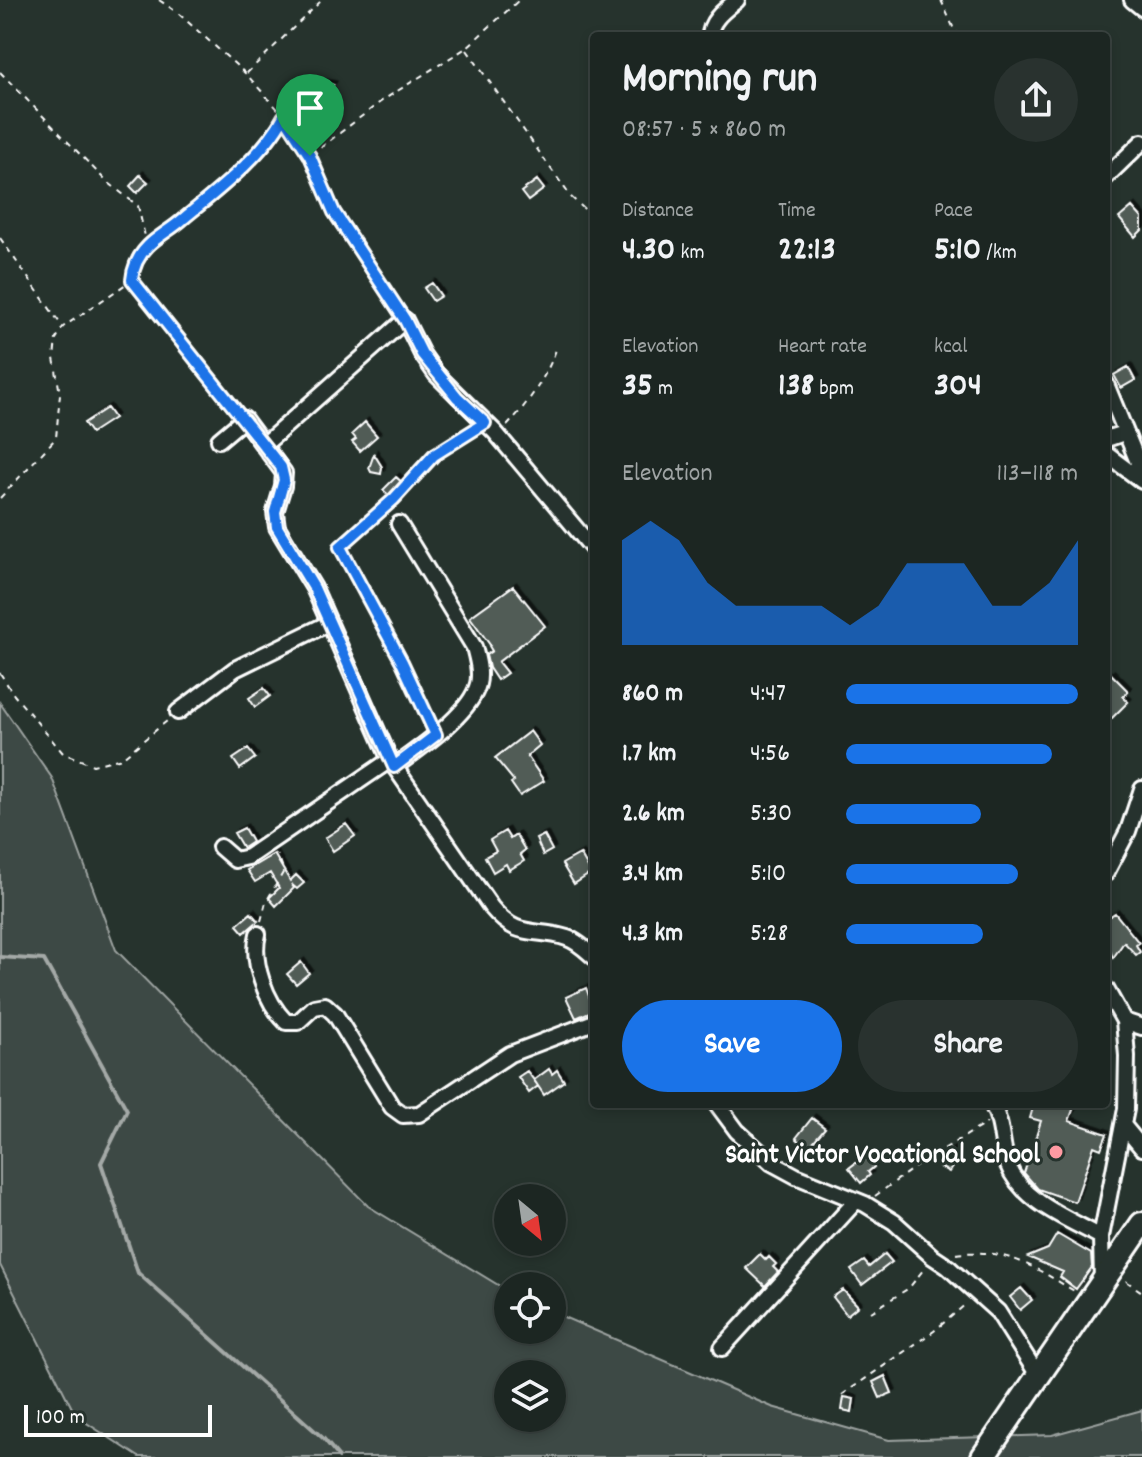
<!DOCTYPE html>
<html lang="en">
<head>
<meta charset="utf-8">
<style>
	:root { --surface:#1c2622; --page:#29322f; --text:#f1f3f6; --muted:#a0a5a5; --line:#3a4340; --accent:#1a73e8 }
	body { margin:0; font-family:Dekko,sans-serif; background:var(--page); color:var(--text); height:100vh; display:flex; flex-direction:column; font-size:30px; white-space:nowrap }
	* { box-sizing:border-box; margin:0 }
	p { font-size:26px; color:var(--muted) }
	.icon { flex:none; width:44px; height:44px; fill:none; stroke:currentColor; stroke-width:2; stroke-linecap:round; stroke-linejoin:round }
	.map { position:relative; flex:1; overflow:hidden }
	.side { position:absolute; left:590px; top:32px; width:520px; height:1076px; display:flex; flex-direction:column; background:var(--surface); border-radius:8px; box-shadow:0 4px 12px #0003,0 0 0 2px var(--line) }
	.side>* { flex:none }
	.needle { width:52px; rotate:151deg }
	.buttons { position:absolute; left:494px; top:1184px; display:grid; gap:16px }
	.buttons a { display:grid; place-items:center; width:72px; height:72px; border-radius:50%; background:var(--surface); box-shadow:0 4px 12px #0003,0 0 0 2px var(--line); font-size:40px }
	.scale { position:absolute; left:24px; bottom:20px; width:188px; box-sizing:border-box; padding-left:8px; border:4px solid #fff; border-top:0; font-size:22px; line-height:28px; white-space:nowrap; color:#fff; -webkit-text-stroke:6px #26332d; paint-order:stroke }
	.pin { position:absolute; display:grid; place-items:center; width:68px; height:68px; color:#fff; margin:-82px -34px; border-radius:50% 50% 50% 0; rotate:-45deg; box-shadow:0 0 8px #0007 }
	.pin .icon { rotate:45deg }
	.round { display:grid; place-items:center; flex:none; width:84px; height:84px; border-radius:42px; background:var(--page) }
	.head { display:flex; align-items:center; justify-content:space-between; height:136px; padding:0 32px }
	h1 { font-size:44px; font-weight:800; line-height:60px }
	.figures { display:grid; grid-template-columns:repeat(3,1fr); gap:12px; height:136px; padding:8px 32px }
	.figures div { display:grid; align-content:center }
	.figures b { font-size:34px; font-weight:800 }
	.figures small { font-size:22px; font-weight:400 }
	.figures p { font-size:22px }
	.chart { height:224px; padding:16px 32px }
	.chart p { display:flex; justify-content:space-between }
	.chart svg { width:100%; height:144px; margin-top:8px; fill:var(--accent); opacity:.7 }
	.primary-button { display:flex; gap:16px; margin-top:auto; padding:16px 32px }
	.primary-button a { flex:1; height:92px; border-radius:48px; background:var(--accent); color:#fff; font-size:32px; font-weight:800; line-height:92px; text-align:center }
	.primary-button a+a { background:var(--page); color:var(--text) }
	ul { padding:0 32px; list-style:none; font-size:26px }
	li { display:grid; grid-template-columns:128px 96px 1fr; align-items:center; height:60px }
	li i { height:20px; border-radius:10px; background:var(--accent) }
	.map>svg:first-child { display:block }
	.green { fill:#3e4944; stroke:#9ea4a2; stroke-width:2; fill-rule:evenodd }
	.lines { fill:none; stroke-linecap:round; stroke-linejoin:round }
	.stream { stroke:#a4a9a7; stroke-width:4 }
	.building { fill:#515c57; stroke:#fff; stroke-width:2; filter:url(#shadow) }
	.minor-casing { stroke:#fff; stroke-width:20 }
	.secondary-casing { stroke:#fff; stroke-width:28 }
	.path { stroke:#fff; stroke-width:2; stroke-dasharray:6 6; stroke-linecap:butt }
	.minor { stroke:#26332d; stroke-width:14 }
	.secondary { stroke:#26332d; stroke-width:22 }
	.route-casing { stroke:#fff; stroke-width:16 }
	.route { stroke:#1a73e8; stroke-width:10 }
	.poi-dot { fill:#ff9aa2; stroke:#26332d; stroke-width:3 }
	.labels { text-anchor:middle; stroke-width:6; stroke-linejoin:round; paint-order:stroke }
	.poi-label { font-size:28px; font-weight:bold; fill:#fff; stroke:#26332d; text-anchor:end }
</style>
</head>
<body>
<div class="map">
<svg width="1142" height="1457" viewBox="0 0 1142 1457">
	<defs>
		<filter id="shadow"><feDropShadow dx="3.5" dy="-3.5" stdDeviation="0" flood-color="#0009"/></filter>
	</defs>
	<rect width="100%" height="100%" fill="#26332d"/>
	<filter id="ink" filterUnits="userSpaceOnUse"><feTurbulence type="fractalNoise" baseFrequency=".0125" numOctaves="2"/><feDisplacementMap in="SourceGraphic" scale="16" xChannelSelector="R" yChannelSelector="G"/><feConvolveMatrix kernelMatrix="1 2 1 2 8 2 1 2 1" color-interpolation-filters="sRGB"/></filter>
	<g filter="url(#ink)">
		<!-- green -->
		<path class="green" d="M0 703 52 778 116 950 368 1206 508 1291V1330H552V1312L772 1407 889 1440 1052 1435 1142 1410V1457H139L76 1416 0 1265ZM508 1374H552V1418H508Z"/>
		<g class="lines">
			<!-- stream -->
			<path class="stream" d="M0 957 44 960 127 1110 101 1163 138 1273 324 1439 339 1457"/>
		</g>
		<!-- building -->
		<path class="building" d="M323 83 333 85 326 95 315 100 310 89Z
			M140 175 148 182 137 193 130 186Z
			M537 180 544 189 528 201 521 192Z
			M1132 207 1142 218V230L1135 237 1119 218Z
			M432 283 441 296 433 301 424 288Z
			M1128 367 1135 380 1121 388 1114 375Z
			M107 408 114 418 91 433 84 423Z
			M365 422 377 436 360 451 352 442 356 439 352 434Z
			M374 454 382 467 381 474 371 472 369 468Z
			M396 477 405 485 392 498 383 490Z
			M513 586 545 626 498 662 507 673 497 680 489 668 486 655 492 651 489 646 490 645 470 617Z
			M1111 674 1128 691 1123 697 1128 702 1106 724V679Z
			M264 688 270 696 255 707 249 698Z
			M530 731 540 745 527 756 544 781 520 796 511 783 514 781 495 758Z
			M248 749 255 758 240 769 233 759Z
			M346 824 355 836 333 851 325 838Z
			M244 828 252 842 243 848 234 833Z
			M505 831 510 839 516 835 525 850 520 854 524 861 509 870 506 864 493 872 485 857 496 851 490 840Z
			M544 835 552 850 543 855 536 839Z
			M274 854 290 881 296 875 304 883 297 889 291 884 294 888 276 906 269 898 279 888 270 873 255 882 247 870Z
			M580 854 591 873 574 884 562 864Z
			M251 913 258 921 244 933 237 925Z
			M1115 913 1139 943 1136 945 1140 952 1136 955 1124 942 1113 958 1106 941V919Z
			M301 962 309 973 296 984 287 974Z
			M586 988 594 1010 576 1018 566 997Z
			M549 1069 552 1074 557 1070 564 1081 544 1095 534 1080Z
			M527 1071 538 1086 529 1093 518 1077Z
			M1034 1104 1054 1107 1055 1104H1075L1069 1121 1107 1134 1101 1149 1094 1146 1075 1202 1038 1189 1024 1173 1041 1121 1030 1118Z
			M812 1118 825 1128 808 1148 796 1138Z
			M950 1150 959 1156 949 1172 940 1167Z
			M865 1156 874 1167 868 1172 870 1175 861 1183 849 1168Z
			M1057 1234 1091 1254 1092 1267 1076 1289 1060 1277 1063 1272 1028 1257 1048 1249Z
			M760 1254 766 1260 769 1257 776 1264 773 1267 778 1272 765 1286 746 1268Z
			M885 1254 892 1262 862 1285 851 1270 864 1261 869 1267Z
			M1021 1288 1032 1300 1020 1310 1010 1297Z
			M843 1290 858 1306 847 1315 833 1297Z
			M885 1376 892 1393 880 1398 873 1382Z
			M844 1397 854 1399 852 1412 842 1410Z"/>
		<g class="lines">
			<!-- minor casing -->
			<g class="minor-casing">
				<path id="minor" d="M1132 0 1142 8
					M710 36C710 20 725 10 737 0
					M1106 177 1142 142
					M1106 384 1142 472
					M1106 439 1124 433
					M219 440 244 419 284 473 283 486 275 512 277 527 314 588 390 760 491 907C519 941 533 927 567 938 577 941 586 950 594 957
					M265 444 405 320 422 354 436 374 495 432 594 550
					M1106 454 1142 481
					M178 712 235 669 329 623
					M394 767C419 748 470 715 478 684 481 672 477 658 474 647L399 524
					M220 847 235 860 248 857 390 760
					M1106 873 1128 831 1142 789
					M258 934C251 962 266 1002 286 1022H298L314 1007 325 1005 335 1014 392 1107 403 1115 419 1114 510 1054 594 1022
					M1106 989 1124 1021 1142 1027
					M717 1104 737 1131 772 1163 796 1176 865 1204 894 1222 933 1257 948 1267 998 1312 1039 1377
					M992 1104C1004 1127 1000 1143 1008 1165 1022 1202 1069 1219 1101 1237
					M1123 1125 1142 1148
					M1102 1282 1101 1237 1126 1109 1127 1056 1124 1021
					M722 1348 856 1201"/>
			</g>
			<!-- secondary casing -->
			<g class="secondary-casing">
				<path id="secondary" d="M983 1457 1142 1224"/>
			</g>
			<!-- path -->
			<path class="path" d="M159 0 178 13 246 74 284 116 310 156 334 212 397 308
				M941 0 953 27 960 36
				M467 50 571 197 594 218
				M0 72 105 180 138 206 147 245
				M247 73 322 0
				M311 155 383 100 466 48 519 0
				M0 238 62 326
				M237 410 141 293 132 280C133 268 139 255 148 246 158 236 171 229 183 220 216 192 264 156 283 117
				M507 426C529 402 546 378 557 347
				M0 498 56 438 60 394 54 358 56 339 63 327 132 280
				M0 673 14 695 63 753 93 765 122 758 167 721
				M430 720 402 662 340 547 394 499 434 455 474 430
				M261 921 266 902 284 871 278 855
				M875 1196 922 1162 987 1123
				M956 1254C1007 1247 1035 1268 1076 1292
				M1126 1281 1142 1292
				M871 1312 909 1288 924 1269
				M842 1395 934 1331 966 1304"/>
			<!-- minor -->
			<use href="#minor" class="minor"/>
			<!-- secondary -->
			<use href="#secondary" class="secondary"/>
		</g>
	</g>
	<g class="lines" filter="url(#ink)">
		<!-- route casing -->
		<g class="route-casing">
			<path id="route" d="M284 116 310 156 334 212 405 320 422 354 457 397 485 423 434 455 394 499 340 547 402 662 436 735 394 767 314 588 277 527 275 512 284 480 281 467 132 280C133 267 139 255 148 246 158 236 172 229 183 219 217 191 264 155 284 116Z"/>
		</g>
		<!-- route -->
		<use href="#route" class="route"/>
	</g>
	<!-- markers -->
	<circle class="poi-dot" cx="1056" cy="1152" r="8"/>
	<g class="labels">
		<!-- poi labels -->
		<g class="poi-label">
			<text x="1040" y="1162">Saint Victor Vocational School</text>
		</g>
	</g>
</svg>
<div class="buttons">
<a><svg class="needle" viewBox="-14 -14 28 28"><path d="M0-13l5 13h-10z" fill="#e53935"/><path d="M0 13l5-13h-10z" fill="#a0a5a5"/></svg></a>
<a><svg class="icon" aria-label="locate" viewBox="0 0 24 24"><circle cx="12" cy="12" r="6"/><path d="M12 2v4M12 18v4M2 12h4M18 12h4"/></svg></a>
<a><svg class="icon" aria-label="layers" viewBox="0 0 24 24"><path d="M12 4l9 5-9 5-9-5zM3 14l9 5 9-5"/></svg></a>
</div>
<div class="scale">100 m</div>
<div class="pin" style="left:310px;top:156px;background:#1e9e55"><svg class="icon" aria-label="arrive" viewBox="0 0 24 24"><path d="M6 21V4h12l-3 4 3 4H6"/></svg></div>
<section class="side">
<div class="head"><div><h1>Morning run</h1><p>08:57 · 5 × 860 m</p></div><a class="round"><svg class="icon" aria-label="share" viewBox="0 0 24 24"><path d="M12 15V3M7 8l5-5 5 5M5 13v7h14v-7"/></svg></a></div>
<div class="figures">
<div><p>Distance</p><b>4.30<small> km</small></b></div>
<div><p>Time</p><b>22:13</b></div>
<div><p>Pace</p><b>5:10<small> /km</small></b></div>
</div>
<div class="figures">
<div><p>Elevation</p><b>35<small> m</small></b></div>
<div><p>Heart rate</p><b>138<small> bpm</small></b></div>
<div><p>kcal</p><b>304</b></div>
</div>
<div class="chart"><p><span>Elevation</span>113–118 m</p>
<svg viewBox="0 0 160 44" preserveAspectRatio="none"><path d="M0 44V12L10 6L20 12L30 25L40 32L50 32L60 32L70 32L80 38L90 32L100 19L110 19L120 19L130 32L140 32L150 25L160 12V44z"/></svg>
</div>
<ul>
<li><b>860 m</b>4:47<i style="width:100%"></i></li>
<li><b>1.7 km</b>4:56<i style="width:89%"></i></li>
<li><b>2.6 km</b>5:30<i style="width:58%"></i></li>
<li><b>3.4 km</b>5:10<i style="width:74%"></i></li>
<li><b>4.3 km</b>5:28<i style="width:59%"></i></li>
</ul>
<div class="primary-button"><a>Save</a><a>Share</a></div>
</section>
</div>
</body>
</html>
